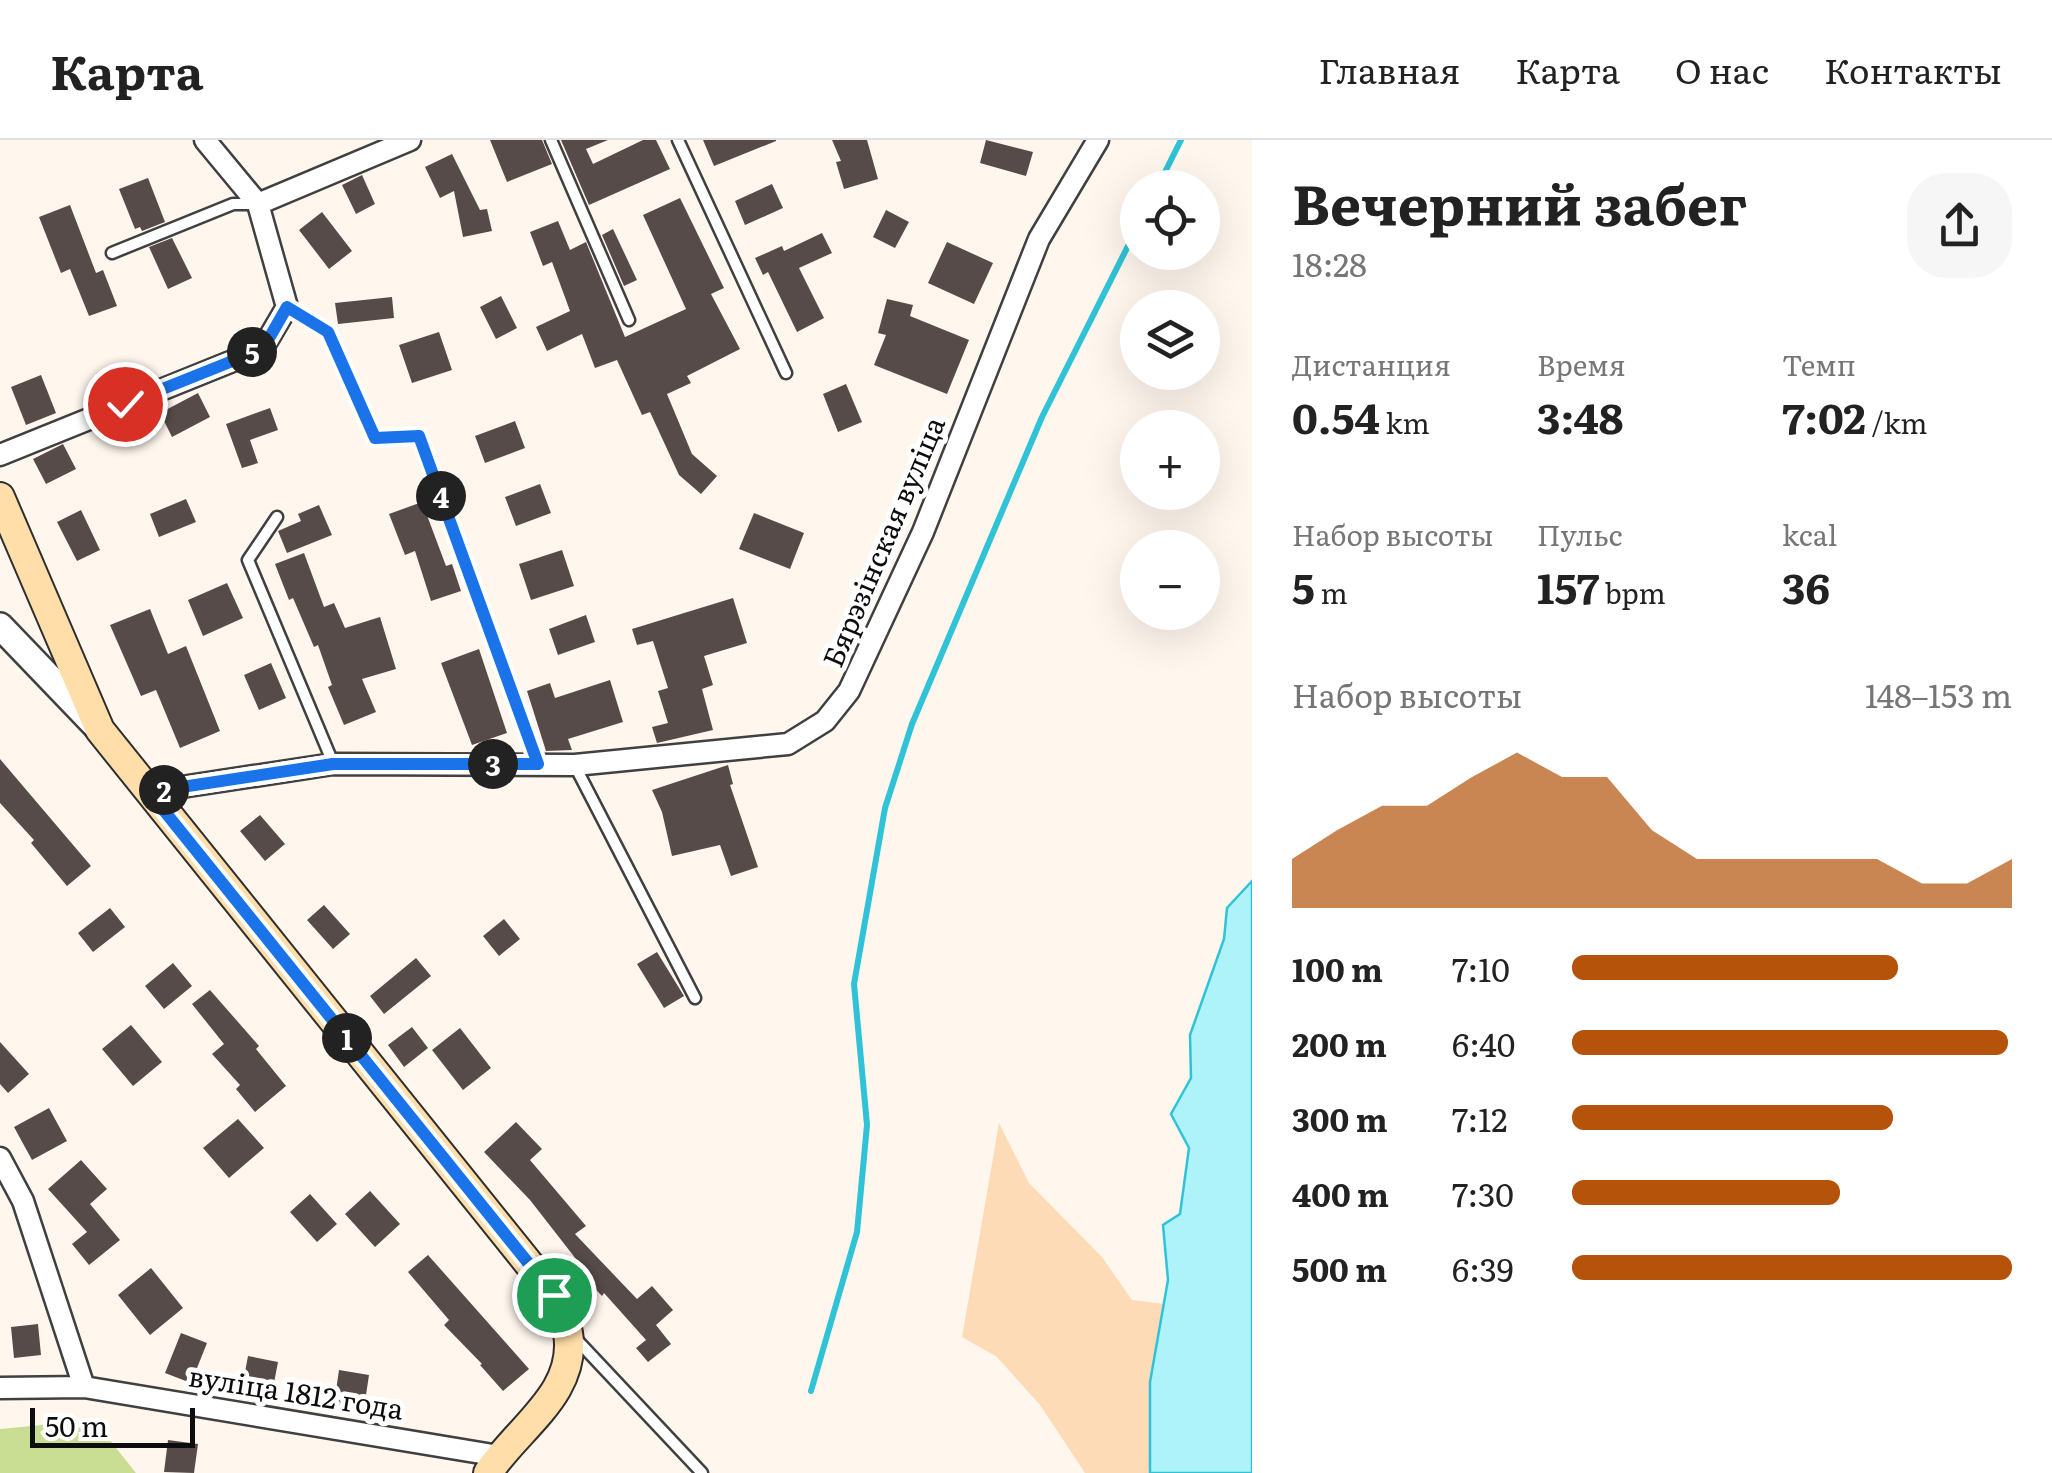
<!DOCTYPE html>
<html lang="ru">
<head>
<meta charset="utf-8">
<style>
	:root { --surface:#fff; --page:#f6f6f6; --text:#222; --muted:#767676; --line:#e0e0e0; --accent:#b45309 }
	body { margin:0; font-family:Literata,serif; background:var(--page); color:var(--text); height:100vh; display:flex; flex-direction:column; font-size:38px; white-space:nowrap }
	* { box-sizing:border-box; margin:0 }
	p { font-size:32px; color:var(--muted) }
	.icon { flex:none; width:55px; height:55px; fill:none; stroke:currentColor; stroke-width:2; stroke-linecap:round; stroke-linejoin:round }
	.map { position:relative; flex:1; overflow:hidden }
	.side { display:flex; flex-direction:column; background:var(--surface); width:800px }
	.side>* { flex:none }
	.buttons { position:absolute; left:1120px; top:30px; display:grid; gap:20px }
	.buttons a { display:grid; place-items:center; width:100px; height:100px; border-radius:50%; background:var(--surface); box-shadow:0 10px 40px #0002; font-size:50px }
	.scale { position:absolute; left:30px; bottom:25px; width:165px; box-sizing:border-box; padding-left:10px; border:5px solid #0d0d0d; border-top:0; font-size:28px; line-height:35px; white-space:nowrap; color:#0d0d0d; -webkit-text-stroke:8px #fff; paint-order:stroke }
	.pin { position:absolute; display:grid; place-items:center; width:85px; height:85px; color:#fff; margin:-42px; border:5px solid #fff; border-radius:50%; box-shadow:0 2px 10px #0007 }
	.km { position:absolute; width:50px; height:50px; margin:-25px; border-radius:50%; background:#222; color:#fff; font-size:28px; line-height:50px; text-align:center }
	.round { display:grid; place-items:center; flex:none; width:105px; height:105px; border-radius:40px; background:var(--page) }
	.head { display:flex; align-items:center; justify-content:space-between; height:170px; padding:0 40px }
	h1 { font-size:55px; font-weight:700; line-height:75px }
	.figures { display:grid; grid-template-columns:repeat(3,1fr); gap:15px; height:170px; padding:10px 40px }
	.figures div { display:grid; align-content:center }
	.figures b { font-size:42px; font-weight:700 }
	.figures small { font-size:28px; font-weight:400 }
	.figures p { font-size:28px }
	.chart { height:280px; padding:20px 40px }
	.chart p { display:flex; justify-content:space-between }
	.chart svg { width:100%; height:180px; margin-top:10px; fill:var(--accent); opacity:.7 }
	ul { padding:0 40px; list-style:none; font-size:32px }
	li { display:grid; grid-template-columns:160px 120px 1fr; align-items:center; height:75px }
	li i { height:25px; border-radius:12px; background:var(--accent) }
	header { display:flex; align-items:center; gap:60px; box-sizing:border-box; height:140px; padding:0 50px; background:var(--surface); border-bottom:2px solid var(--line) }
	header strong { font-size:48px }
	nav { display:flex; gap:55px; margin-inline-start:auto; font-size:35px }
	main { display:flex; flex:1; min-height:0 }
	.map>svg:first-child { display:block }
	.forest { fill:#cade93 }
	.sand { fill:#fedbb7 }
	.water { fill:#aff3fa; stroke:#30c2d6; stroke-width:2.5 }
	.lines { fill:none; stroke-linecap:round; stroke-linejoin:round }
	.stream { stroke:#30c2d6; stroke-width:6 }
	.building { fill:#574b49 }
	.service-casing { stroke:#404040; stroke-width:15 }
	.minor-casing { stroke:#404040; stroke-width:25 }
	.tertiary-casing { stroke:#404040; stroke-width:30 }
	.secondary-casing { stroke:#2f2f2f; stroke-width:32 }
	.service { stroke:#fff; stroke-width:10 }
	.minor { stroke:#fff; stroke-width:20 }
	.tertiary { stroke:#fff; stroke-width:25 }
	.secondary { stroke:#ffdea9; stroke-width:28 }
	.route-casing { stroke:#fff; stroke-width:20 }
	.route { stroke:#1a73e8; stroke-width:12 }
	.labels { text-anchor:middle; stroke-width:10; stroke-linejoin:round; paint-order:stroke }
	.street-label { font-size:28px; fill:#0d0d0d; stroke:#fff }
</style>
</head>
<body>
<header>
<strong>Карта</strong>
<nav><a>Главная</a><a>Карта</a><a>О нас</a><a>Контакты</a></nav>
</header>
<main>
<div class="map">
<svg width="1252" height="1333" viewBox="0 0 1252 1333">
	<rect width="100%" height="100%" fill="#fff7ee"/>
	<!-- forest -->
	<path class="forest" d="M94 1280 136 1333H0V1289Z"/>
	<!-- sand -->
	<path class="sand" d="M999 983 1029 1043 1102 1117 1132 1160 1164 1164 1150 1242V1333H1085L1040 1265 997 1217 962 1197Z"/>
	<!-- water -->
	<path class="water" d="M1252 741V1333H1150V1242L1168 1140 1163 1085 1180 1074 1189 1008 1171 974 1191 938 1190 895 1224 799 1227 768Z"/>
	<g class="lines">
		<!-- stream -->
		<path class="stream" d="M1157 48 1181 0
			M811 1251 857 1092 867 985 854 844 885 668 912 584 1042 277 1138 86"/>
	</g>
	<!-- building -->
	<path class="building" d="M490 0H542L552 24 507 42Z
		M561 0H608L586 9 593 24 643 0H656L670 29 589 65Z
		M703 0H776V1L714 26Z
		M832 0H867L878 39 844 49 836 22 841 21Z
		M986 0 1033 12 1026 36 980 23Z
		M452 14 480 70 487 69 492 91 463 97 454 51 440 58 425 27Z
		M362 35 375 64 356 74 342 45Z
		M148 38 165 82 142 91 140 87 135 89 119 49Z
		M772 44 783 68 745 85 735 61Z
		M680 58 724 148 711 154 740 209 687 236 691 243 667 254 692 314 717 336 701 354 679 335 650 272 642 275 617 220 595 228 582 194 547 211 536 187 570 171 552 122 543 126 530 92 558 81 570 110 586 102 625 197 686 169 643 75Z
		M70 65 96 133 103 130 117 166 89 176 70 129 61 133 39 77Z
		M886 70 909 82 895 108 873 97Z
		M322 72 352 111 329 129 299 90Z
		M613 89 637 140 624 146 602 95Z
		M822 93 832 113 799 128 824 178 797 192 768 132 763 135 755 118 782 106 784 111Z
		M172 98 192 138 168 149 149 107Z
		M947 102 993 123 974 164 928 143Z
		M501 156 517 188 496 199 480 167Z
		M392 157 394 178 338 184 335 163Z
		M887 159 913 165 910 176 969 200 947 254 874 225 886 195 878 193Z
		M439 192 452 230 412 243 399 205Z
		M41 235 56 273 26 285 11 247Z
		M846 244 862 282 838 292 823 254Z
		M198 253 210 277 172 297 160 273Z
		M270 268 278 290 250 300 258 323 242 328 226 284Z
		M515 281 525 308 485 323 475 296Z
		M63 304 76 329 46 344 33 319Z
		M540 344 551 373 516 386 505 357Z
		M186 359 196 382 159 397 150 374Z
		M422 362 446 426 452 424 461 451 431 461 415 411 405 415 389 374Z
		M319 365 332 395 287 413 278 391 301 381 298 374Z
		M81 370 100 410 77 421 57 382Z
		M754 373 804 393 790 429 739 409Z
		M562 410 574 446 531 460 519 424Z
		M304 413 324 467 334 463 345 488 380 477 396 529 362 539 376 572 344 585 328 547 332 545 318 505 314 507 293 458 289 460 275 424Z
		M227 443 243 478 203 496 188 460Z
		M733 458 747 503 704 516 713 545 702 549 713 590 657 603 652 587 668 583 658 551 668 548 653 501 637 505 632 489Z
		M150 469 168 514 186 506 220 591 180 608 156 550 141 556 110 485Z
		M586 475 595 502 558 515 549 489Z
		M479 509 507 593 472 605 441 523Z
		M271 523 286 558 259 570 244 535Z
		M610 540 623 582 568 599 572 610 546 611 527 551 550 543 555 558Z
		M0 619 91 726 67 746 31 703 34 700 0 663Z
		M728 625 733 644 730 645 758 727 731 736 720 705 672 716 662 672 652 650Z
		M260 675 285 704 265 721 240 691Z
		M324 765 350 794 333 809 307 780Z
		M110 768 125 787 93 812 78 793Z
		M504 779 520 799 499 816 483 796Z
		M657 812 684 856 664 868 637 824Z
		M416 818 431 836 384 874 370 856Z
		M173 823 192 846 164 869 145 846Z
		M210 850 259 906 256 909 286 946 255 972 236 949 240 945 212 914 224 904 192 864Z
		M131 885 162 922 133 946 102 909Z
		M412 887 428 908 404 927 388 905Z
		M460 888 491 928 463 950 432 910Z
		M0 902 29 934 8 953 0 944Z
		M49 968 67 1001 32 1020 14 987Z
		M238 979 264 1008 229 1038 203 1008Z
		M516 982 542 1009 530 1020 586 1086 575 1094 637 1159 652 1146 673 1170 656 1185 671 1204 648 1222 636 1208 646 1200 604 1153 602 1156 572 1124 576 1119 530 1060 484 1012Z
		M81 1020 107 1049 90 1064 120 1100 89 1125 72 1104 87 1092 48 1049Z
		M370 1051 400 1084 375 1107 345 1074Z
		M310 1054 337 1084 317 1102 290 1072Z
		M428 1115 529 1229 503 1251 480 1225 482 1224 444 1185 449 1180 408 1132Z
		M151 1128 183 1168 150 1195 118 1155Z
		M38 1184 41 1215 14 1218 11 1187Z
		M181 1193 207 1203 191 1243 165 1233Z
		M248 1216 278 1222 270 1264 240 1259Z
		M339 1230 369 1235 363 1275 333 1271Z
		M168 1300 198 1304 194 1333 164 1332Z"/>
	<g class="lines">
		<!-- service casing -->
		<g class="service-casing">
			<path id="service" d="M551 0 629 180
				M678 0 786 233
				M112 113 233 64H257
				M287 167 328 191 375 298 419 296 538 624
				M277 377 248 420 333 623
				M575 626 695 858
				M576 1199 702 1333"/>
		</g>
		<!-- minor casing -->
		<g class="minor-casing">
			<path id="minor" d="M258 64 410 0
				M0 315 250 214 267 201 287 167 258 64 205 0
				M149 652 333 624 575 625 788 604 825 581 849 551 923 392 1039 99 1098 0
				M0 1018 23 1061 84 1247
				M0 1248 84 1247 499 1316"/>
		</g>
		<!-- tertiary casing -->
		<g class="tertiary-casing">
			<path id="tertiary" d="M0 486 97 587"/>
		</g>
		<!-- secondary casing -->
		<g class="secondary-casing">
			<path id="secondary" d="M0 357 100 590 554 1155C559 1167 566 1180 568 1193 578 1253 517 1288 488 1333"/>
		</g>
		<!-- service -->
		<use href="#service" class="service"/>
		<!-- minor -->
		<use href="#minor" class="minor"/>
		<!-- tertiary -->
		<use href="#tertiary" class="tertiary"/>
		<!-- secondary -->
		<use href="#secondary" class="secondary"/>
	</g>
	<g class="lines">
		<!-- route casing -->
		<g class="route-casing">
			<path id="route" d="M125 264 250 214 268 200 287 167 328 192 375 298 419 296 538 624H333L149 652 554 1155"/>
		</g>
		<!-- route -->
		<use href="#route" class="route"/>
	</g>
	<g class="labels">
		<!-- street labels -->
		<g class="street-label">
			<text transform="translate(884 402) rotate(-67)" y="10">Бярэзінская вуліца</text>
			<text transform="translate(296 1253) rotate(9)" y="10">вуліца 1812 года</text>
		</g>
	</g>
</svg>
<div class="buttons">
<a><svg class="icon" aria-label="locate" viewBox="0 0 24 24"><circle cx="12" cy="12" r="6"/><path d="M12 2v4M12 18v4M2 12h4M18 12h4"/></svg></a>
<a><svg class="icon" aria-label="layers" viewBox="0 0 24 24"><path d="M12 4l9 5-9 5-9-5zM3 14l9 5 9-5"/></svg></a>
<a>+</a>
<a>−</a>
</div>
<div class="scale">50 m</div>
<div class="pin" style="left:554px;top:1155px;background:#1e9e55"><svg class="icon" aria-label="arrive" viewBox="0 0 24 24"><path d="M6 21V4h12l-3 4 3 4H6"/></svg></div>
<div class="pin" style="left:125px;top:264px;background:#d93025"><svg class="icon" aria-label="check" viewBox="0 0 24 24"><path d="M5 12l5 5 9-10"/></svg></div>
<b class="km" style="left:347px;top:898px">1</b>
<b class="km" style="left:164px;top:650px">2</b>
<b class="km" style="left:493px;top:624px">3</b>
<b class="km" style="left:441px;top:356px">4</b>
<b class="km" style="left:252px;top:212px">5</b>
</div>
<section class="side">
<div class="head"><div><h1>Вечерний забег</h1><p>18:28</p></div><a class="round"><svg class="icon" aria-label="share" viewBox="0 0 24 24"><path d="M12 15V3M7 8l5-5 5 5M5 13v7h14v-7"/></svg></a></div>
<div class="figures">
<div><p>Дистанция</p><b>0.54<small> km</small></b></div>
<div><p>Время</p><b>3:48</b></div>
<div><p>Темп</p><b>7:02<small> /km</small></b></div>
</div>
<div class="figures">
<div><p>Набор высоты</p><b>5<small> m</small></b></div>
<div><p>Пульс</p><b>157<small> bpm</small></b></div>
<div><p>kcal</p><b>36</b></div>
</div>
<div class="chart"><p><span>Набор высоты</span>148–153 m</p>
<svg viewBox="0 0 160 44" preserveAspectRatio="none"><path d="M0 44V32L10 25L20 19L30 19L40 12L50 6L60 12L70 12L80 25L90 32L100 32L110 32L120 32L130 32L140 38L150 38L160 32V44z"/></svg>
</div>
<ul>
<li><b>100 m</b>7:10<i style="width:74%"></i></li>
<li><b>200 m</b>6:40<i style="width:99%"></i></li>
<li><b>300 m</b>7:12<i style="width:73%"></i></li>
<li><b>400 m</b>7:30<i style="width:61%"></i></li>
<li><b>500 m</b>6:39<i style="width:100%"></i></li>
</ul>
</section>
</main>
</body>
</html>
